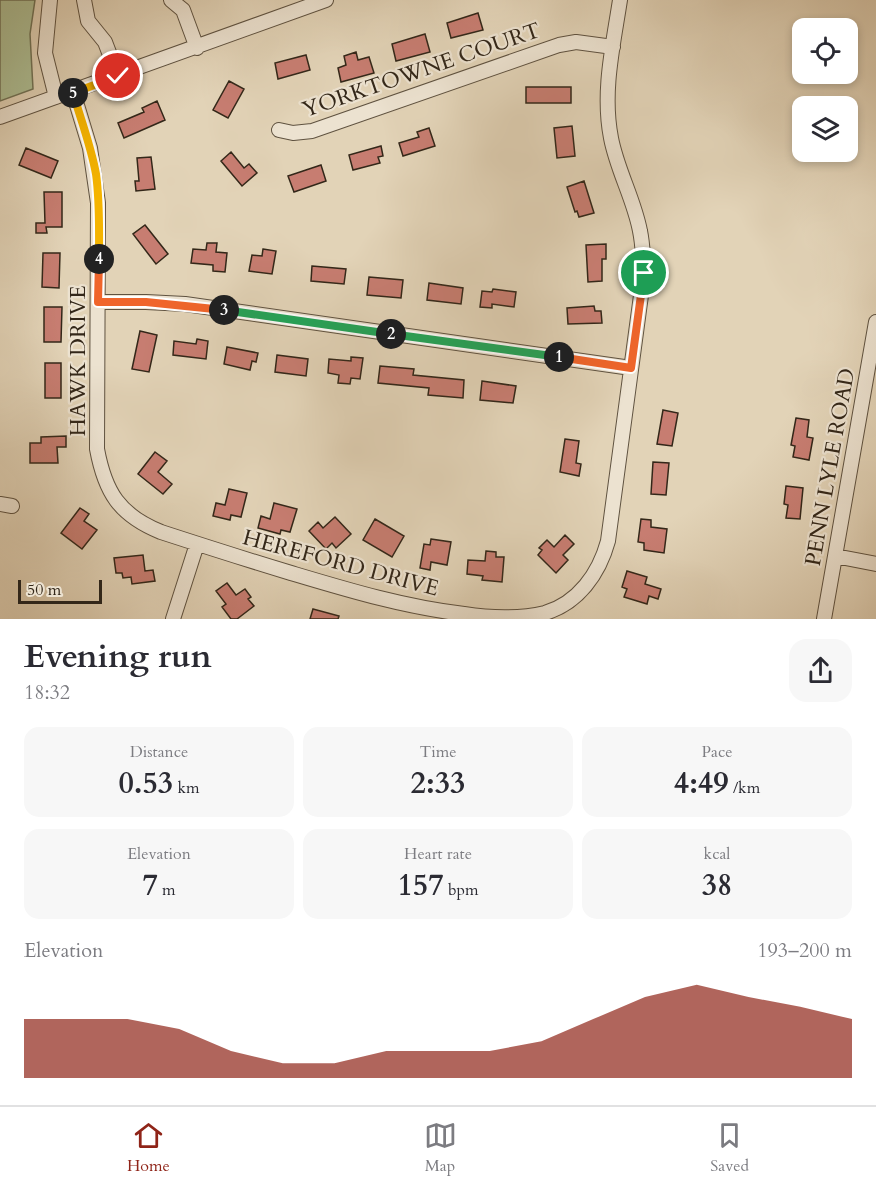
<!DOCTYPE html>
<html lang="en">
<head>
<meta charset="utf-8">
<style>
	:root { --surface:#fff; --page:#f7f7f7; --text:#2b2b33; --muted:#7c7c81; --line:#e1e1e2; --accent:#8f2418 }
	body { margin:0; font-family:Cardo,serif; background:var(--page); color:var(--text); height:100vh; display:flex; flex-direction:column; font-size:22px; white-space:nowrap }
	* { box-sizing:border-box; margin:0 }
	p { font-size:20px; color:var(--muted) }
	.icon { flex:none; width:33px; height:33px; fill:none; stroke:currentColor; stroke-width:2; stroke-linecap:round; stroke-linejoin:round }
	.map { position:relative; height:619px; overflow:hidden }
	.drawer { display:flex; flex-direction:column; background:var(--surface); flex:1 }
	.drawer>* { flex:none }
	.buttons { position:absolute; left:792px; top:18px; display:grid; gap:12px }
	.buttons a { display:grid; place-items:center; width:66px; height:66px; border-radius:12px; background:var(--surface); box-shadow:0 3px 9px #0003; font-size:30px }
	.scale { position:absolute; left:18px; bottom:15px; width:84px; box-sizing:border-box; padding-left:6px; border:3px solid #332719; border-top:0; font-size:16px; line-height:21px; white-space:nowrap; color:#332719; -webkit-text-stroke:4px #ece2d0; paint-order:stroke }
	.pin { position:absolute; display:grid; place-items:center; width:51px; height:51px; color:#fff; margin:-26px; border:3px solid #fff; border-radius:50%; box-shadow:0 2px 6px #0007 }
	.km { position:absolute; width:30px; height:30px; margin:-15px; border-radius:50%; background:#222; color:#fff; font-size:16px; line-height:30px; text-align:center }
	.round { display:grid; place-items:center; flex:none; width:63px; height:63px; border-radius:18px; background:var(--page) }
	.summary { display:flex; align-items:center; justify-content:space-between; height:102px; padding:0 24px }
	h1 { font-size:33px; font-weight:600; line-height:45px }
	.stats { display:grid; grid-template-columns:repeat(3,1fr); gap:9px; height:102px; padding:6px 24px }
	.stats div { display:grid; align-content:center; border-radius:15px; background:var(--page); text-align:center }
	.stats b { font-size:30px; font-weight:600 }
	.stats small { font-size:16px; font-weight:400 }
	.stats p { font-size:16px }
	.chart { height:168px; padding:12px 24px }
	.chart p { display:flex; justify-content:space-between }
	.chart svg { width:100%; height:108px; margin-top:6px; fill:var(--accent); opacity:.7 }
	.tab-bar { display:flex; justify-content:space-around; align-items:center; height:84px; border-top:2px solid var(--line); background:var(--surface); font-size:16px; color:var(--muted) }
	.tab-bar a { display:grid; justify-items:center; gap:3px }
	.tab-bar .active { color:var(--accent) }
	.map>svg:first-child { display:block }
	.green { fill:#adbe94; stroke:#707256; stroke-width:1.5 }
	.building { fill:#c77d71; stroke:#332719; stroke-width:1.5 }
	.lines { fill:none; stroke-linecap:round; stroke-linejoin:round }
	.minor-casing { stroke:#5f5240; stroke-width:16 }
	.minor { stroke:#ece2d0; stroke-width:14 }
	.split-1-casing { stroke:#fff; stroke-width:12 }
	.split-2-casing { stroke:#fff; stroke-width:12 }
	.split-3-casing { stroke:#fff; stroke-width:12 }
	.split-4-casing { stroke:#fff; stroke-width:12 }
	.split-5-casing { stroke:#fff; stroke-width:12 }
	.split-6-casing { stroke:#fff; stroke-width:12 }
	.split-1 { stroke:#f0652b; stroke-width:8 }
	.split-2 { stroke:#22a559; stroke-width:8 }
	.split-3 { stroke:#22a559; stroke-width:8 }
	.split-4 { stroke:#f0652b; stroke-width:8 }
	.split-5 { stroke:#f5b400; stroke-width:8 }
	.split-6 { stroke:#f5b400; stroke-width:8 }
	.labels { text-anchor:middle; stroke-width:4.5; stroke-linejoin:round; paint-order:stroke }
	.street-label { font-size:22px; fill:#332719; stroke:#ece2d0 }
</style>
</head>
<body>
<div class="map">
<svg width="876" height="619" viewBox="0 0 876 619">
	<rect width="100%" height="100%" fill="#e2d3b7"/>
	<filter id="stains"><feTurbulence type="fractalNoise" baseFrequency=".00333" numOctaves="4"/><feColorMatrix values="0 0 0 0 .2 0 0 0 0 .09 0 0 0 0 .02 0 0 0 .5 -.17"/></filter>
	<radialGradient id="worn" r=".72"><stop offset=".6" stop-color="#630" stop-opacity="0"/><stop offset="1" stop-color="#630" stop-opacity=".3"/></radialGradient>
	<!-- green -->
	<path class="green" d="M0 0H35L30 34 33 89 0 101Z"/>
	<!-- building -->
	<path class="building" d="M478 13 483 30 451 38 447 23Z
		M425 34 430 52 396 61 392 44Z
		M356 52 358 60 369 57 374 73 341 82 338 68 346 65 344 56Z
		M306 55 310 70 278 79 275 63Z
		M229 81 244 89 228 118 213 110Z
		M526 87H571V103H526Z
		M157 101 165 120 124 138 118 123 144 112 142 108Z
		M572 126 575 156 557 158 554 128Z
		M429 128 435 146 403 156 399 143 419 137 417 132Z
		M381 146 383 156 378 157 380 163 353 170 349 155Z
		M26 148 58 161 51 178 19 165Z
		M231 152 244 168 249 164 257 173 242 186 221 161Z
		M151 157 155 189 136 191 135 181H139L137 158Z
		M321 165 326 181 294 192 288 176Z
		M584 181 594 213 579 217 577 211 575 212 567 187Z
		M44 192H62V227H46L47 233H36V223H45Z
		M145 225 168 254 156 264 133 234Z
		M207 243H217L216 252 227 253 225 272 213 271V265L191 263 193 249 206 250Z
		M606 244V259H602V281L588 282 586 245Z
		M263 249 276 251 272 274 249 271 252 255 262 256Z
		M43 253H60L59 288 42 287Z
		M312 266 346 269 344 284 311 281Z
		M369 277 403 280 401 298 367 295Z
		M429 283 463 288 461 304 427 300Z
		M493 289 516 292 514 307 492 304V308L480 307 482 291 492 292Z
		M594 306 595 311H601L602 323 568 324 567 308Z
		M44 307H62L61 342H44Z
		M140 331 157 335 149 372 132 369Z
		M197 339 208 341 206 359 173 355 174 341 196 344Z
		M227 347 258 353 256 362 252 361 250 370 224 364Z
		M277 355 308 359 306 376 275 372Z
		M351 357 363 358 360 379 351 378 350 384 338 383 339 375 328 373 329 359 351 361Z
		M45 363H61V398H45Z
		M380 366 414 369 413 375 464 380 463 398 428 395 429 388 378 383Z
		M482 381 516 386 513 403 480 400Z
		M663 410 678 413 672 446 657 444Z
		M796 418 809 420 807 437 813 438 809 460 793 457 795 446 791 445Z
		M66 436V447H57L58 463H30V443H41V437Z
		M565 439 579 441 576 463 581 464 579 476 560 472Z
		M155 452 167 461 158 472 172 484 163 494 138 474Z
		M653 462 669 463 666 495 651 494Z
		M786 486 803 488 800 519 786 518 788 505 784 504Z
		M229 489 247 493 241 517 231 515 230 520 213 516 216 503 225 505Z
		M274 503 297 509 290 532 281 530 280 534 258 528 261 516 270 519Z
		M80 508 89 514 84 521 97 530 82 549 61 533Z
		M335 517 351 534 336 548 332 543 326 549 309 531 318 522 323 528Z
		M375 519 404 536 392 557 363 540Z
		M641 519 651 520V527L667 529 664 553 644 550V543L638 542Z
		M565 535 574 544 563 555 568 560 556 573 538 555 542 550 539 548 547 540 554 547Z
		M431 539 451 542 447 565 431 562 430 570 420 568 424 544 430 545Z
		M486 551 496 552V557H504L502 582 482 580 483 576 467 574 468 560 485 561Z
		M143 555 145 571 153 570 155 581 132 584 131 577 123 578 122 573H116L114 558Z
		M627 571 647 577 645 584 661 589 658 599 649 596 647 604 624 597 627 589 622 587Z
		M227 583 236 595 245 589 251 597 248 599 254 606 237 619H231L222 607 226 604 216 591Z
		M313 609 339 616 338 619H310Z"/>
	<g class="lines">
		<!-- minor casing -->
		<g class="minor-casing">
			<path id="minor" d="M50 0 45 53 56 97
				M84 0 88 21 105 42 118 76
				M171 0 183 10 197 48
				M73 92 90 148 98 203 97 449C105 492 119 515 161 532 204 546 248 560 291 573 348 590 404 607 464 614 490 618 519 619 545 613 578 603 599 574 608 541L644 273C643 259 643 245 640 231 634 199 617 170 611 138 602 92 613 46 620 0
				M0 117 326 0
				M279 130 293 133 312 131 559 45 576 42 613 47
				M98 302H146L185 304 631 368
				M0 504 12 506
				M835 556 876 564
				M173 619 197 544
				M824 619 876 322"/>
		</g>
		<!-- minor -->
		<use href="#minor" class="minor"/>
	</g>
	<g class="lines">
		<!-- split-1 casing -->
		<g class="split-1-casing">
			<path id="split-1" d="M559 357 631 368 644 273"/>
		</g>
		<!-- split-2 casing -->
		<g class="split-2-casing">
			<path id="split-2" d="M391 334 559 357"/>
		</g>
		<!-- split-3 casing -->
		<g class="split-3-casing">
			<path id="split-3" d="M224 310 391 334"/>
		</g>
		<!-- split-4 casing -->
		<g class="split-4-casing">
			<path id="split-4" d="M99 259 98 302H146L224 310"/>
		</g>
		<!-- split-5 casing -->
		<g class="split-5-casing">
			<path id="split-5" d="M73 93C81 120 91 146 96 174 100 202 99 231 99 259"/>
		</g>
		<!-- split-6 casing -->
		<g class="split-6-casing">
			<path id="split-6" d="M73 93 118 76"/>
		</g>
		<!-- split-1 -->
		<use href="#split-1" class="split-1"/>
		<!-- split-2 -->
		<use href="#split-2" class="split-2"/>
		<!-- split-3 -->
		<use href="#split-3" class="split-3"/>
		<!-- split-4 -->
		<use href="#split-4" class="split-4"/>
		<!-- split-5 -->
		<use href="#split-5" class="split-5"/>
		<!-- split-6 -->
		<use href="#split-6" class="split-6"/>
	</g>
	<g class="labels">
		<!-- street labels -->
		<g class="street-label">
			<text transform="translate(421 69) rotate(-19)" y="8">YORKTOWNE COURT</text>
			<text transform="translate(77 361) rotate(-90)" y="8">HAWK DRIVE</text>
			<text transform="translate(829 467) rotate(-80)" y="8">PENN LYLE ROAD</text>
			<text transform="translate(341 562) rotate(15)" y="8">HEREFORD DRIVE</text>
		</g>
	</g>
	<rect width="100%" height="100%" filter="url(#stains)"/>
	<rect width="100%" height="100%" fill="url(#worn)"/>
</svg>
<div class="buttons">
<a><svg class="icon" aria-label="locate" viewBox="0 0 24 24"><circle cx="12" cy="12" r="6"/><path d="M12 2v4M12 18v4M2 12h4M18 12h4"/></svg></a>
<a><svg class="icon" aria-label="layers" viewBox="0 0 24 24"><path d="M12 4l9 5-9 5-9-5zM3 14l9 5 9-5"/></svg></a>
</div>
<div class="scale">50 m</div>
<div class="pin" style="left:644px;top:273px;background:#1e9e55"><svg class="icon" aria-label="arrive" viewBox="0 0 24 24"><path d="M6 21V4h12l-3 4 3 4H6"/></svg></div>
<div class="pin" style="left:118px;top:76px;background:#d93025"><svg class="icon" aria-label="check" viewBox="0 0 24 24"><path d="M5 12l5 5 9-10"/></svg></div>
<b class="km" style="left:559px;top:357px">1</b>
<b class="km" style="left:391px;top:334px">2</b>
<b class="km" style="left:224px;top:310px">3</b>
<b class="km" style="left:99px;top:259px">4</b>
<b class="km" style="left:73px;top:93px">5</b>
</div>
<section class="drawer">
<div class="summary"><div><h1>Evening run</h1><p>18:32</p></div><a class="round"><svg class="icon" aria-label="share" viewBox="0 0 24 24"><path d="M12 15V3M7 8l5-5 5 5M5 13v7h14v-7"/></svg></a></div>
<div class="stats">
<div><p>Distance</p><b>0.53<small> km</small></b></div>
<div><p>Time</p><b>2:33</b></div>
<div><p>Pace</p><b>4:49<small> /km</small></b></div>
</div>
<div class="stats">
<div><p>Elevation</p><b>7<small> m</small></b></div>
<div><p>Heart rate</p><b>157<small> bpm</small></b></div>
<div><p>kcal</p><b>38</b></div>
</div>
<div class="chart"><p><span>Elevation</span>193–200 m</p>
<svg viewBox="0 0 160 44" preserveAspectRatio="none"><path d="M0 44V20L10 20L20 20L30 24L40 33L50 38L60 38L70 33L80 33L90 33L100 29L110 20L120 11L130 6L140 11L150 15L160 20V44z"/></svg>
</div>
</section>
<nav class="tab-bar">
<a class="active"><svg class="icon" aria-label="home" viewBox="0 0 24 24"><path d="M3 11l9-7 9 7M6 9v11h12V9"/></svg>Home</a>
<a><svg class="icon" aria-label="map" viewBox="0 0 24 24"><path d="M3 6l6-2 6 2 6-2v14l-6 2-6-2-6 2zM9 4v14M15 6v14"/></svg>Map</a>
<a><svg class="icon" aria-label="saved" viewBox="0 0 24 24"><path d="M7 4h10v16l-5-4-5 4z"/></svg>Saved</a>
</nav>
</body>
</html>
